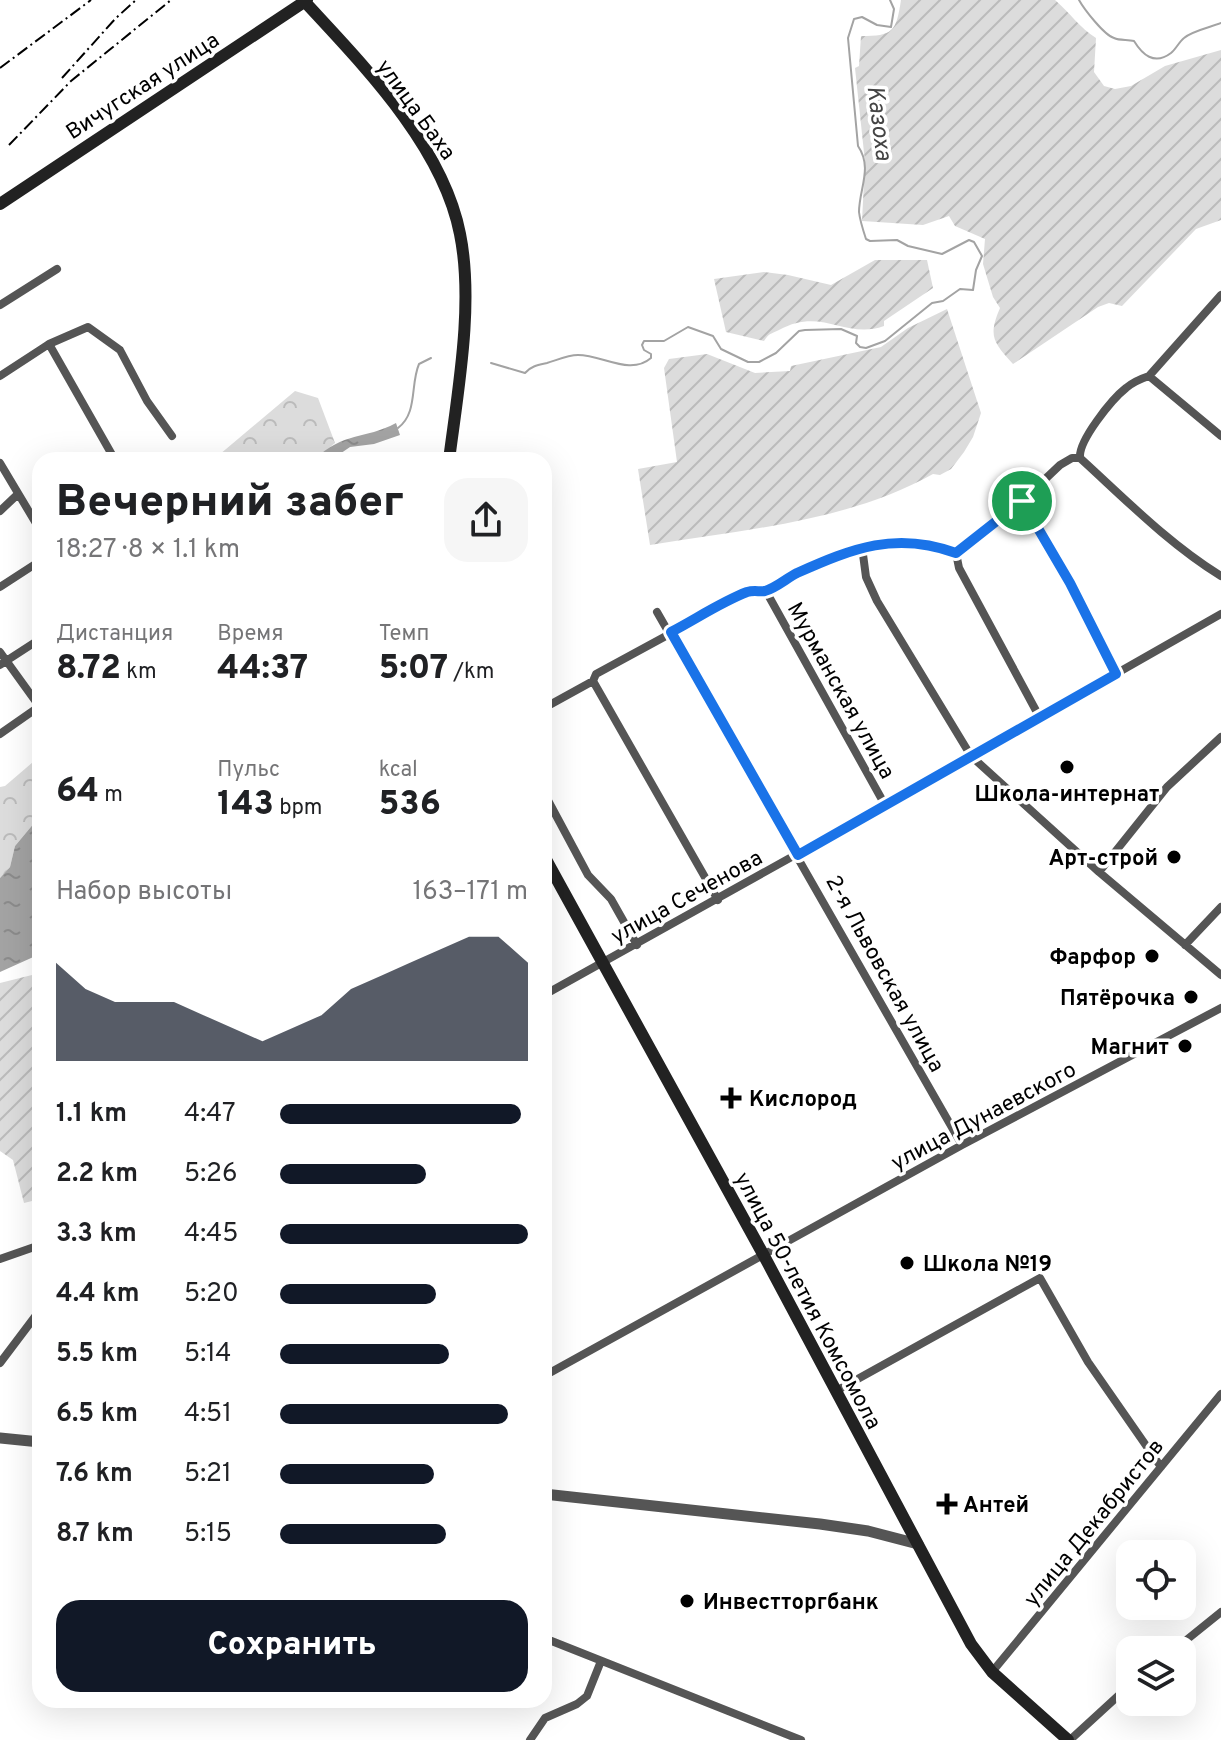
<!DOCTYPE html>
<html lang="ru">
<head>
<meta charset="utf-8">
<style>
	:root { --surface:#fff; --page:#f6f6f6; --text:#202124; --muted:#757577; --accent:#111827 }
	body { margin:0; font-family:Overpass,sans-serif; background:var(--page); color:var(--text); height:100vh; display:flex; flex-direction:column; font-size:30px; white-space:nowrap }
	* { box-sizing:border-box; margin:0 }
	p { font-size:26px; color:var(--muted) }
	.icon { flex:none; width:44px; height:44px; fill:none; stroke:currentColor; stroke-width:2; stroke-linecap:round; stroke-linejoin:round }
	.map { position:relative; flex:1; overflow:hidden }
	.side { position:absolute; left:32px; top:452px; width:520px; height:1256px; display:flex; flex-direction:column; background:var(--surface); border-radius:24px; box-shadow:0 8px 32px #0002 }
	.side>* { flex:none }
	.fabs { position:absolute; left:1116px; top:1540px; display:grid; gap:16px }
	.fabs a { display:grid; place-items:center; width:80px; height:80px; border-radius:16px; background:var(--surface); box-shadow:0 8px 32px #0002; font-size:40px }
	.pin { position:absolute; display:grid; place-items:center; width:68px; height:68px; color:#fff; margin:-34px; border:4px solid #fff; border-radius:50%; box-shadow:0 2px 8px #0007 }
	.round { display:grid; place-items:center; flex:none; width:84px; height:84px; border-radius:24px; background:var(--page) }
	.overview { display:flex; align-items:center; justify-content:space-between; height:136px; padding:0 24px }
	h1 { font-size:44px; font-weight:800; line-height:60px }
	.stats { display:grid; grid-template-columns:repeat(3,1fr); gap:12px; height:136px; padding:8px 24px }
	.stats div { display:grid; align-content:center }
	.stats b { font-size:34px; font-weight:800 }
	.stats small { font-size:22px; font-weight:400 }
	.stats p { font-size:22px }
	.chart { height:224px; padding:16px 24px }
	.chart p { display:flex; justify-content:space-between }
	.chart svg { width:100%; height:144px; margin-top:8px; fill:var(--accent); opacity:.7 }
	.primary-button { display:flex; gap:16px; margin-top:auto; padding:16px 24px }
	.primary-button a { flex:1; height:92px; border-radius:24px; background:var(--accent); color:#fff; font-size:32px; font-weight:800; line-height:92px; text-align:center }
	ul { padding:0 24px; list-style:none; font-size:26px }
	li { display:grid; grid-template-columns:128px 96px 1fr; align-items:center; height:60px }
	li i { height:20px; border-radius:10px; background:var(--accent) }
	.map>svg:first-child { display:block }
	.forest { fill:url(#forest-crowns) }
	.garden { fill:url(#garden-furrows) }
	.water { fill:url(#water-ripples) }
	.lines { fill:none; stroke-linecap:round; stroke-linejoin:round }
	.stream { stroke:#a3a3a3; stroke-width:2 }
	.minor { stroke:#555; stroke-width:8 }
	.tertiary { stroke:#555; stroke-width:11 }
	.secondary { stroke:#222; stroke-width:12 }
	.rail { stroke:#000; stroke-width:2; stroke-dasharray:12 4 2 4; stroke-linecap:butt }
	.route-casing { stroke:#fff; stroke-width:16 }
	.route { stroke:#1a73e8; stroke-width:10 }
	.poi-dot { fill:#000; stroke:#fff; stroke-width:3 }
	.labels { text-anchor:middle; stroke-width:7; stroke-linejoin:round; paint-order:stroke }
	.street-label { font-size:22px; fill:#000; stroke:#fff }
	.poi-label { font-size:22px; font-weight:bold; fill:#000; stroke:#fff; text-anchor:end }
	.water-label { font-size:24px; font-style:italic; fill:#444; stroke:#fff }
</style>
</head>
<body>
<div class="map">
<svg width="1221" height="1740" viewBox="0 0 1221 1740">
	<defs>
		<pattern id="forest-crowns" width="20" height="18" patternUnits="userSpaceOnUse" patternTransform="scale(2)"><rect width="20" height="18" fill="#dcdcdc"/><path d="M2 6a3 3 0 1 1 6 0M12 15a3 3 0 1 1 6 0" fill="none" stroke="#bbb"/></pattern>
		<pattern id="garden-furrows" width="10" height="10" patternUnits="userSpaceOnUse" patternTransform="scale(2)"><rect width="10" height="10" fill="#dcdcdc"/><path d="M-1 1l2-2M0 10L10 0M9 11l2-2" fill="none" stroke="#bbb"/></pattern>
		<pattern id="water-ripples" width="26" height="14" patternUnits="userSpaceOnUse" patternTransform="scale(2)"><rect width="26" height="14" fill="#a3a3a3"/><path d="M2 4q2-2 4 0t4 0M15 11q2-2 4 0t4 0" fill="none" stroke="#8b8b8b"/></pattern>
	</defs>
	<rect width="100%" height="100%" fill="#fff"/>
	<!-- forest -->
	<path class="forest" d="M295 391 318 398 335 443 314 460H213Z
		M40 756V816L15 846 10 867 0 878V787L5 786Z"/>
	<!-- garden -->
	<path class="garden" d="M901 0H1055C1070 13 1080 28 1096 38L1094 72 1104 86 1115 89 1131 86 1165 66 1221 50V220L1196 229 1122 306 1109 303 1098 307 1013 364C993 342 988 336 1000 308L993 297 983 264 985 239 955 226 949 216 923 225 862 221 865 162 855 68 859 66 861 36C893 36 896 32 901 0Z
		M875 260H927L933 288 884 321V326C845 340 822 306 779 330 771 334 769 333 764 341L726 332 714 279 764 272 788 275 831 285Z
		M947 309 981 413 973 437 964 452 951 469 940 475 933 474C847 522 746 529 650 545L638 469 677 462 664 368 669 359 707 354 755 373 790 371 791 366 881 347 908 328Z
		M40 973V1206L38 1207 36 1200 24 1203 13 1160 0 1151V983Z"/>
	<!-- water -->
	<path class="water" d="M396 423 400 435 374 444 350 447 331 460H314C344 431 364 440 396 423Z
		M40 816V954L0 972V878L10 867 15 846Z"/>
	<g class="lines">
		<!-- stream -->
		<path class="stream" d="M1079 0C1084 9 1104 35 1114 38 1120 41 1128 39 1134 41 1142 54 1154 66 1171 53 1176 49 1179 42 1184 38 1192 31 1211 27 1221 23
			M491 363 525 373C531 366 538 365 547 363 557 360 568 355 578 355 603 355 630 376 651 358V354L644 350 642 345 644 341H664L688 327 713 336 721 349 748 362H759L776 353 799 331 805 330 841 329 857 336 856 343 860 347 866 348 885 341 932 303 943 301 960 289 973 290 976 270 982 256 974 242 969 240 942 254 908 246 897 240 870 241 866 239C863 230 860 221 859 212 859 189 873 168 858 146L848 38 854 19 862 17 877 25 891 27 894 9 890 0
			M398 428C418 413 410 385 419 364L431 358"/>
		<!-- minor -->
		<path class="minor" d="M0 305 57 269
			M49 344 88 327 120 350 147 401 172 436
			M0 376 49 344 115 460
			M1149 376 1221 436
			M1080 458C1078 441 1112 399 1126 388 1133 382 1140 379 1149 376L1221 295
			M1080 458C1125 499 1169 544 1221 576
			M0 463 40 530
			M1022 501 1070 583 1116 674
			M0 511 18 494
			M862 547 866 577 877 601 971 756 1099 872 1221 975
			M956 553 959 568 1040 718
			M956 553 1022 501 1060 465 1072 458H1080
			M0 587 40 561
			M764 591C827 557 884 526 956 553
			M657 612 962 1145
			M0 652 39 706
			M0 665 40 639
			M593 681 718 900
			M544 708 593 681 596 674 747 592 762 590 767 593 885 805
			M0 734 40 706
			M544 793 588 875 611 899 637 945
			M1099 872 1167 787 1221 737
			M1185 945 1221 907
			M544 995 885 805 1221 614
			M0 1259 40 1245
			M0 1363 40 1310
			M544 1376 962 1145 1221 1008
			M836 1391 1040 1278 1088 1362 1161 1467
			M544 1638 801 1740
			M1174 1650 1221 1612
			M992 1672 1221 1394
			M530 1740 545 1718 577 1704 587 1696 601 1661
			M1070 1740 1130 1685"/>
		<!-- tertiary -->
		<path class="tertiary" d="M0 1438 40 1442
			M544 1494 820 1524 868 1531 918 1544"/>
		<!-- secondary -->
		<path class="secondary" d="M305 2C364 66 443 146 460 234 474 303 458 390 449 460
			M0 204 307 0
			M544 856 763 1254 971 1644 992 1672 1068 1740"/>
		<!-- rail -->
		<path class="rail" d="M0 68 91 0
			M62 78 116 18 136 0
			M9 145 71 81 171 0"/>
	</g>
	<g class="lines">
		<!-- route casing -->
		<g class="route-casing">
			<path id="route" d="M1022 501 1070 583 1116 674 798 855 671 632C696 619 721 602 747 592 754 590 760 592 765 591 776 588 787 578 797 573 853 548 896 531 956 553Z"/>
		</g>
		<!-- route -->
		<use href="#route" class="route"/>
	</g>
	<!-- markers -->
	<g class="poi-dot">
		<circle cx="1067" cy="767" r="8"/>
		<circle cx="1174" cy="857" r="8"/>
		<circle cx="1152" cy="956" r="8"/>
		<circle cx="1191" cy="997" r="8"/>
		<circle cx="1185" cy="1046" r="8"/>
		<path d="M727 1086h8v8h8v8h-8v8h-8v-8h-8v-8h8z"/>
		<circle cx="907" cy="1263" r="8"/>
		<path d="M943 1492h8v8h8v8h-8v8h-8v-8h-8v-8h8z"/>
		<circle cx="687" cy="1601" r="8"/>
	</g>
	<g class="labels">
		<!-- street labels -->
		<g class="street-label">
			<text transform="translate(142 85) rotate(-33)" y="8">Вичугская улица</text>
			<text transform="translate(417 109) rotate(54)" y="8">улица Баха</text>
			<text transform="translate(842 690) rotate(61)" y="8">Мурманская улица</text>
			<text transform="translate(686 896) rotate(-29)" y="8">улица Сеченова</text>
			<text transform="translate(886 973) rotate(61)" y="8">2-я Львовская улица</text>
			<text transform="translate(983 1115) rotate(-28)" y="8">улица Дунаевского</text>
			<text transform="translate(809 1300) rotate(62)" y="8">улица 50-летия Комсомола</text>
			<text transform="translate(1093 1522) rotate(-51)" y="8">улица Декабристов</text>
		</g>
		<!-- poi labels -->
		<g class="poi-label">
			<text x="1067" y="801" text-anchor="middle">Школа-интернат</text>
			<text x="1158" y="865">Арт-строй</text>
			<text x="1136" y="964">Фарфор</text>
			<text x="1175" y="1005">Пятёрочка</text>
			<text x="1169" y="1054">Магнит</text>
			<text x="749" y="1106" text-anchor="start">Кислород</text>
			<text x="923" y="1271" text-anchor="start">Школа №19</text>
			<text x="963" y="1512" text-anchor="start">Антей</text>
			<text x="703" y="1609" text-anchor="start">Инвестторгбанк</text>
		</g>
		<!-- water labels -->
		<g class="water-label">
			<text transform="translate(880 123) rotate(83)" y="8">Казоха</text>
		</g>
	</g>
</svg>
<div class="fabs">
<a><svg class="icon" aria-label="locate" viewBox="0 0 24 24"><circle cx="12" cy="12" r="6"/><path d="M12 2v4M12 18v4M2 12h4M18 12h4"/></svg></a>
<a><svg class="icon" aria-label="layers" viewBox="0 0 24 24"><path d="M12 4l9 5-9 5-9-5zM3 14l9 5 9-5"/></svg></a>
</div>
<div class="pin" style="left:1022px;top:501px;background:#1e9e55"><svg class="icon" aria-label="arrive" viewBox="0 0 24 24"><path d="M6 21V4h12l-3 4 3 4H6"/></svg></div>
<section class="side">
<div class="overview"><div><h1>Вечерний забег</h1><p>18:27 · 8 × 1.1 km</p></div><a class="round"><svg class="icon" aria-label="share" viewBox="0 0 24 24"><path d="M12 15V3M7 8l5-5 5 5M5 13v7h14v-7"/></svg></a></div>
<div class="stats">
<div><p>Дистанция</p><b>8.72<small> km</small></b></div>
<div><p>Время</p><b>44:37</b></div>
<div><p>Темп</p><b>5:07<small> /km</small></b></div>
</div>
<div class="stats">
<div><b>64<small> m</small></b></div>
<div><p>Пульс</p><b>143<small> bpm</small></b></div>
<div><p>kcal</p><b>536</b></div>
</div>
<div class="chart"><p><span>Набор высоты</span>163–171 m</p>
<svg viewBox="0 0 160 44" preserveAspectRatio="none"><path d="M0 44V14L10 22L20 26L30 26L40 26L50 30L60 34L70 38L80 34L90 30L100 22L110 18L120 14L130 10L140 6L150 6L160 14V44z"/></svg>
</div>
<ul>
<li><b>1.1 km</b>4:47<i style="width:97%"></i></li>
<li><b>2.2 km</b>5:26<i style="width:59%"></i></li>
<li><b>3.3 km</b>4:45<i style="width:100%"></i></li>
<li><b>4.4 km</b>5:20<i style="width:63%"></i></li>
<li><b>5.5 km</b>5:14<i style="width:68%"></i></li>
<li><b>6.5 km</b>4:51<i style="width:92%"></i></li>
<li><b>7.6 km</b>5:21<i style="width:62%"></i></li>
<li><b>8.7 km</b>5:15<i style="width:67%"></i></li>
</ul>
<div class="primary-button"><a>Сохранить</a></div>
</section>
</div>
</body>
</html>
